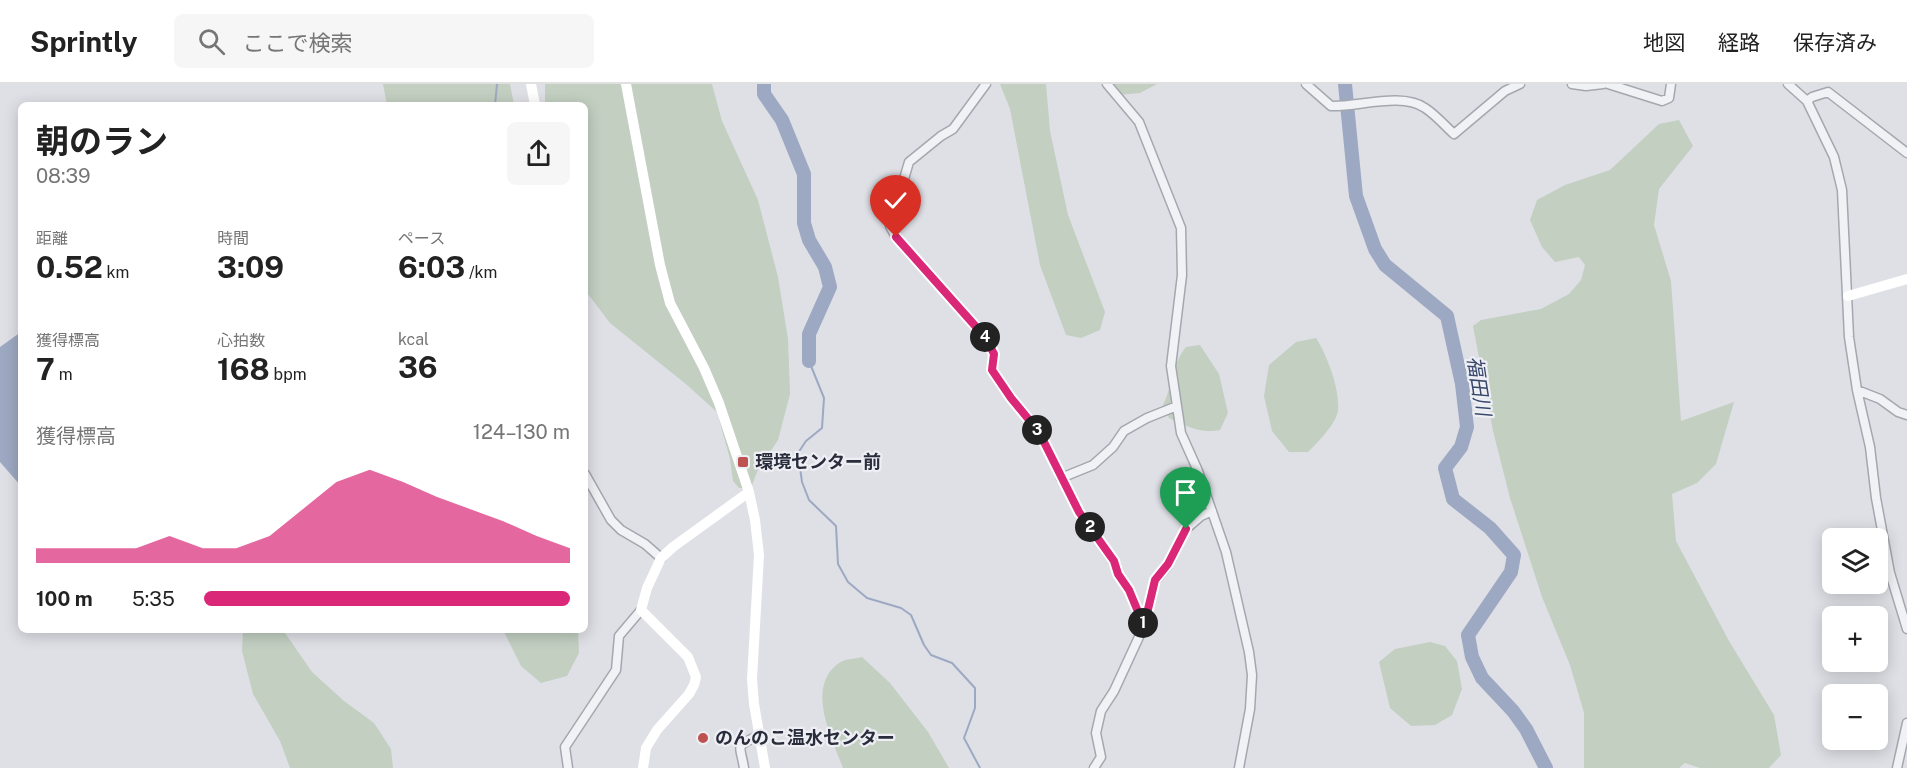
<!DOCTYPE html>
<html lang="ja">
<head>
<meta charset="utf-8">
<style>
	:root { --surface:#fff; --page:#f6f6f6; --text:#222; --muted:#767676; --line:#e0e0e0; --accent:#db2777 }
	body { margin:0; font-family:"Public Sans","Noto Sans JP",sans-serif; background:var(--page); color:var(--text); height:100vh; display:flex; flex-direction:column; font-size:22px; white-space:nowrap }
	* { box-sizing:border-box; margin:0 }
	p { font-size:20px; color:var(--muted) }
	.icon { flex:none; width:33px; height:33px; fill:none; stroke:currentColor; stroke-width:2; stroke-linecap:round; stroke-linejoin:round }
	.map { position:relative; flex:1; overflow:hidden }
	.sheet { position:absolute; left:18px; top:18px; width:570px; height:531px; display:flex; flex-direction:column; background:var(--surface); border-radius:9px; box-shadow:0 3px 15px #0003 }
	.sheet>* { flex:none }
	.fabs { position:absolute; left:1822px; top:444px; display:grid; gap:12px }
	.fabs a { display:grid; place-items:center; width:66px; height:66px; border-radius:9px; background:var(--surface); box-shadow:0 3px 15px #0003; font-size:30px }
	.pin { position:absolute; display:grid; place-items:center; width:51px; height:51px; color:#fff; margin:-62px -26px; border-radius:50% 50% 50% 0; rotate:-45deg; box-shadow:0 0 6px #0007 }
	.pin .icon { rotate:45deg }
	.km { position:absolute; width:30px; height:30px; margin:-15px; border-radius:50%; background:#222; color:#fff; font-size:16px; line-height:30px; text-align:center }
	.round { display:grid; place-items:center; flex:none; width:63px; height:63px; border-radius:9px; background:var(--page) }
	.headline { display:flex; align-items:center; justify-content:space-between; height:102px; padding:0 18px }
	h1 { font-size:33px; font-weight:700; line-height:45px }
	.metrics { display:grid; grid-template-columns:repeat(3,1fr); gap:9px; height:102px; padding:6px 18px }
	.metrics div { display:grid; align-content:center }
	.metrics b { font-size:30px; font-weight:700 }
	.metrics small { font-size:16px; font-weight:400 }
	.metrics p { font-size:16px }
	.chart { height:168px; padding:12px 18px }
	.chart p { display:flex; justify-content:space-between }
	.chart svg { width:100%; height:108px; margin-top:6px; fill:var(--accent); opacity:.7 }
	ul { padding:0 18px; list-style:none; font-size:20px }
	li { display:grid; grid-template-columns:96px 72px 1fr; align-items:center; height:45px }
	li i { height:15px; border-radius:8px; background:var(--accent) }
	header { display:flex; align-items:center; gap:36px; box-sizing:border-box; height:84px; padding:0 30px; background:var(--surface); border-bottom:2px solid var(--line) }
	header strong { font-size:28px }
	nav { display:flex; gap:33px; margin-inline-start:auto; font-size:21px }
	.search { width:420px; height:54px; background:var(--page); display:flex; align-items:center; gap:15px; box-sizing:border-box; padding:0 21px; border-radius:9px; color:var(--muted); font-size:22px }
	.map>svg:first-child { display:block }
	.green { fill:#c2cfc1 }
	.water { fill:#9da9c2 }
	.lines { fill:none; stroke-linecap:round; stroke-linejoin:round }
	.stream { stroke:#9da9c2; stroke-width:2 }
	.river { stroke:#9da9c2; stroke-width:14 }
	.street-casing { stroke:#a5a7af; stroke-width:11 }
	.street { stroke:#f1f2f5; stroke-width:8 }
	.secondary { stroke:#fff; stroke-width:10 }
	.route-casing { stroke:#fff; stroke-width:12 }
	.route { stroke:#db2777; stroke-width:8 }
	.poi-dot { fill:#be5251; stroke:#eeeff4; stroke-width:2 }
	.labels { text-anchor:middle; stroke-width:4.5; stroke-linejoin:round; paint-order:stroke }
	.poi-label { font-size:18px; font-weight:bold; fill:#292d3b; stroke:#eeeff4; text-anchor:start }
	.water-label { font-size:20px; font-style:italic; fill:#38476a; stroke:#eeeff4 }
</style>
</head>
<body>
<header>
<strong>Sprintly</strong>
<div class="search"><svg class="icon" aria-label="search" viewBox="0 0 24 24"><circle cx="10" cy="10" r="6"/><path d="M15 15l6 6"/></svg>ここで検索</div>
<nav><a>地図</a><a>経路</a><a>保存済み</a></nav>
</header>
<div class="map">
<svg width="1907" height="684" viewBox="0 0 1907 684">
	<rect width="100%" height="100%" fill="#dfe0e6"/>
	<!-- green -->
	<path class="green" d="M383 0H510L514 21H387Z
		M545 0H712L722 37 758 116 778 193 788 255 790 310 778 356 757 388 751 404H739L733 397 730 375 717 328 687 301 610 239 585 206V21H545Z
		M1000 0H1046L1050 47 1068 131 1105 228 1100 246 1081 254 1066 251 1040 181 1010 25Z
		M1109 0H1157L1140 9 1118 11Z
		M1679 36 1693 62 1659 105 1654 141 1671 197 1681 337 1734 318 1716 380 1697 399 1672 410 1676 457 1729 557 1774 631 1781 671 1769 684H1700L1685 679 1679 684H1584V629L1570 581 1542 513 1510 414 1493 347 1473 242 1481 236 1541 225 1569 210 1581 196 1585 181 1579 173 1555 178 1542 163 1530 136 1537 116 1565 101 1610 86 1659 40Z
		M1316 254C1327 271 1340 305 1338 326 1337 339 1317 359 1308 368H1289L1272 347 1264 312 1269 281 1296 258Z
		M1200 261 1219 290 1228 329 1220 346C1201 350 1186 342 1169 334L1163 321C1173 301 1172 280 1186 263Z
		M243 546H283L312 588 344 617 374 639 391 665 393 684H290L280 657 253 610 242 567Z
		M503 546H578L579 569 567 592 541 599 521 582Z
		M1430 558 1445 562 1457 577 1462 605 1452 631 1435 641 1411 642 1390 624 1379 578 1395 565Z
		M862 573 890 599 928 648 949 684H843C832 654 805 603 839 579 844 575 855 575 862 573Z"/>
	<!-- water -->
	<path class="water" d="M21 248V402L0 378V263Z"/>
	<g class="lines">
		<!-- stream -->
		<path class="stream" d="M495 21 497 0
			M809 277 824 314 822 344 806 357 798 369 802 398 809 416 836 442 838 480 848 498 867 514 901 524 911 531 924 561 931 571 952 579 975 604V624L964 654 980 684"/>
		<!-- river -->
		<path class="river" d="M764 0V10L782 36 804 90V139L809 156 825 183 830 203 809 250V277
			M1345 0 1356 112 1375 165 1385 181 1447 232 1462 300 1467 343 1461 363 1445 384 1453 415 1490 444 1514 471 1511 488 1468 551 1472 573 1482 594 1513 627 1526 645 1546 684"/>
		<!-- street casing -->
		<g class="street-casing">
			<path id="street" d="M986 0 953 45 941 52 909 78 890 142 896 153 986 254 994 270 992 286 1011 314 1039 348 1079 428 1114 478 1118 490 1129 506 1144 542
				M1107 0 1139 38 1181 144 1182 191 1171 282 1181 349 1198 387 1226 468 1249 568 1252 591 1250 625 1239 684
				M1306 0 1331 22C1358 23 1402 8 1425 24 1436 31 1445 42 1454 50L1505 7 1520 0
				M1572 0 1586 2 1603 0
				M1608 0 1662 17 1669 14 1671 0
				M1788 0 1807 17 1834 73 1842 106 1849 253 1857 306 1870 363 1876 414 1890 489 1907 545
				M1807 17 1812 13 1828 8 1907 69
				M1857 306 1880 315 1898 328 1907 331
				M585 390 611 436 621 446 645 460 661 474
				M1061 394 1093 381 1113 363 1124 347 1147 334 1177 322
				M568 684 565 663 616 586 619 552 641 526
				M744 684C740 659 734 664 759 651
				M1094 684 1101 673 1096 649 1101 627 1114 607 1144 542 1155 497 1168 481 1186 445 1201 432 1212 427
				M1897 684 1907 639"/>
		</g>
		<!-- street -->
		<use href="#street" class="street"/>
		<!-- secondary -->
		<path class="secondary" d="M531 0 535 21
			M626 0 660 181 670 219 704 284 719 319 749 408 755 436 759 471 752 595 754 620 765 684
			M1848 212 1907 195
			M643 684 646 664 657 646 689 610 694 601 696 593 688 573 641 526 647 504 661 474 673 463 749 408"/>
	</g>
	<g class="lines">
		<!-- route casing -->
		<g class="route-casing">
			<path id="route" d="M896 153 986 254 994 270 992 286 1011 314 1039 348 1079 428 1114 477 1118 490 1129 506 1144 542 1155 496 1168 480 1186 445"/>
		</g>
		<!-- route -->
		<use href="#route" class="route"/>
	</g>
	<!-- markers -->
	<g class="poi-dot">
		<rect x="737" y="372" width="12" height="12" rx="3"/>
		<circle cx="703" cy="654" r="6"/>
	</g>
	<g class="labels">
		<!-- poi labels -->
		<g class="poi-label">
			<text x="755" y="384">環境センター前</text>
			<text x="715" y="660">のんのこ温水センター</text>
		</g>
		<!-- water labels -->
		<g class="water-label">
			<text transform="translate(1479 302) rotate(81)" y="7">福田川</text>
		</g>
	</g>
</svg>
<div class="fabs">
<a><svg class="icon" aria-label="layers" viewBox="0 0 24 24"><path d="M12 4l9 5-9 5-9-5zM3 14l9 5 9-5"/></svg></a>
<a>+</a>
<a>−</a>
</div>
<div class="pin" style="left:1186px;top:445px;background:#1e9e55"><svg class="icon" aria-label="arrive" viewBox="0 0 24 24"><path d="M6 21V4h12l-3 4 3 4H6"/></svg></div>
<div class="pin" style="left:896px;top:153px;background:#d93025"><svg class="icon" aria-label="check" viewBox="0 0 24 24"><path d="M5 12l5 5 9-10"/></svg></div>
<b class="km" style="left:1143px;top:539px">1</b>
<b class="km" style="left:1090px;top:443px">2</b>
<b class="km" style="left:1037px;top:346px">3</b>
<b class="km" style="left:985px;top:253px">4</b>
<section class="sheet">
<div class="headline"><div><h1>朝のラン</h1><p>08:39</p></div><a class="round"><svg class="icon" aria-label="share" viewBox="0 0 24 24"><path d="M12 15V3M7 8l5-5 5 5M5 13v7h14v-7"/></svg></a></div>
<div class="metrics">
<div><p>距離</p><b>0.52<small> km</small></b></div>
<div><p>時間</p><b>3:09</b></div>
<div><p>ペース</p><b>6:03<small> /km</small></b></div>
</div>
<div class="metrics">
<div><p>獲得標高</p><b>7<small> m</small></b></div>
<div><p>心拍数</p><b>168<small> bpm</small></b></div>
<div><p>kcal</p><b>36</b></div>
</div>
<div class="chart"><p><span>獲得標高</span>124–130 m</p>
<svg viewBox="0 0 160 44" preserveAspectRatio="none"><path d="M0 44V38L10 38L20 38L30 38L40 33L50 38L60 38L70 33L80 22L90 11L100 6L110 11L120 17L130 22L140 27L150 33L160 38V44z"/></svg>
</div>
<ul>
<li><b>100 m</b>5:35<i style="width:100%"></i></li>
</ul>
</section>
</div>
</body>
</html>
